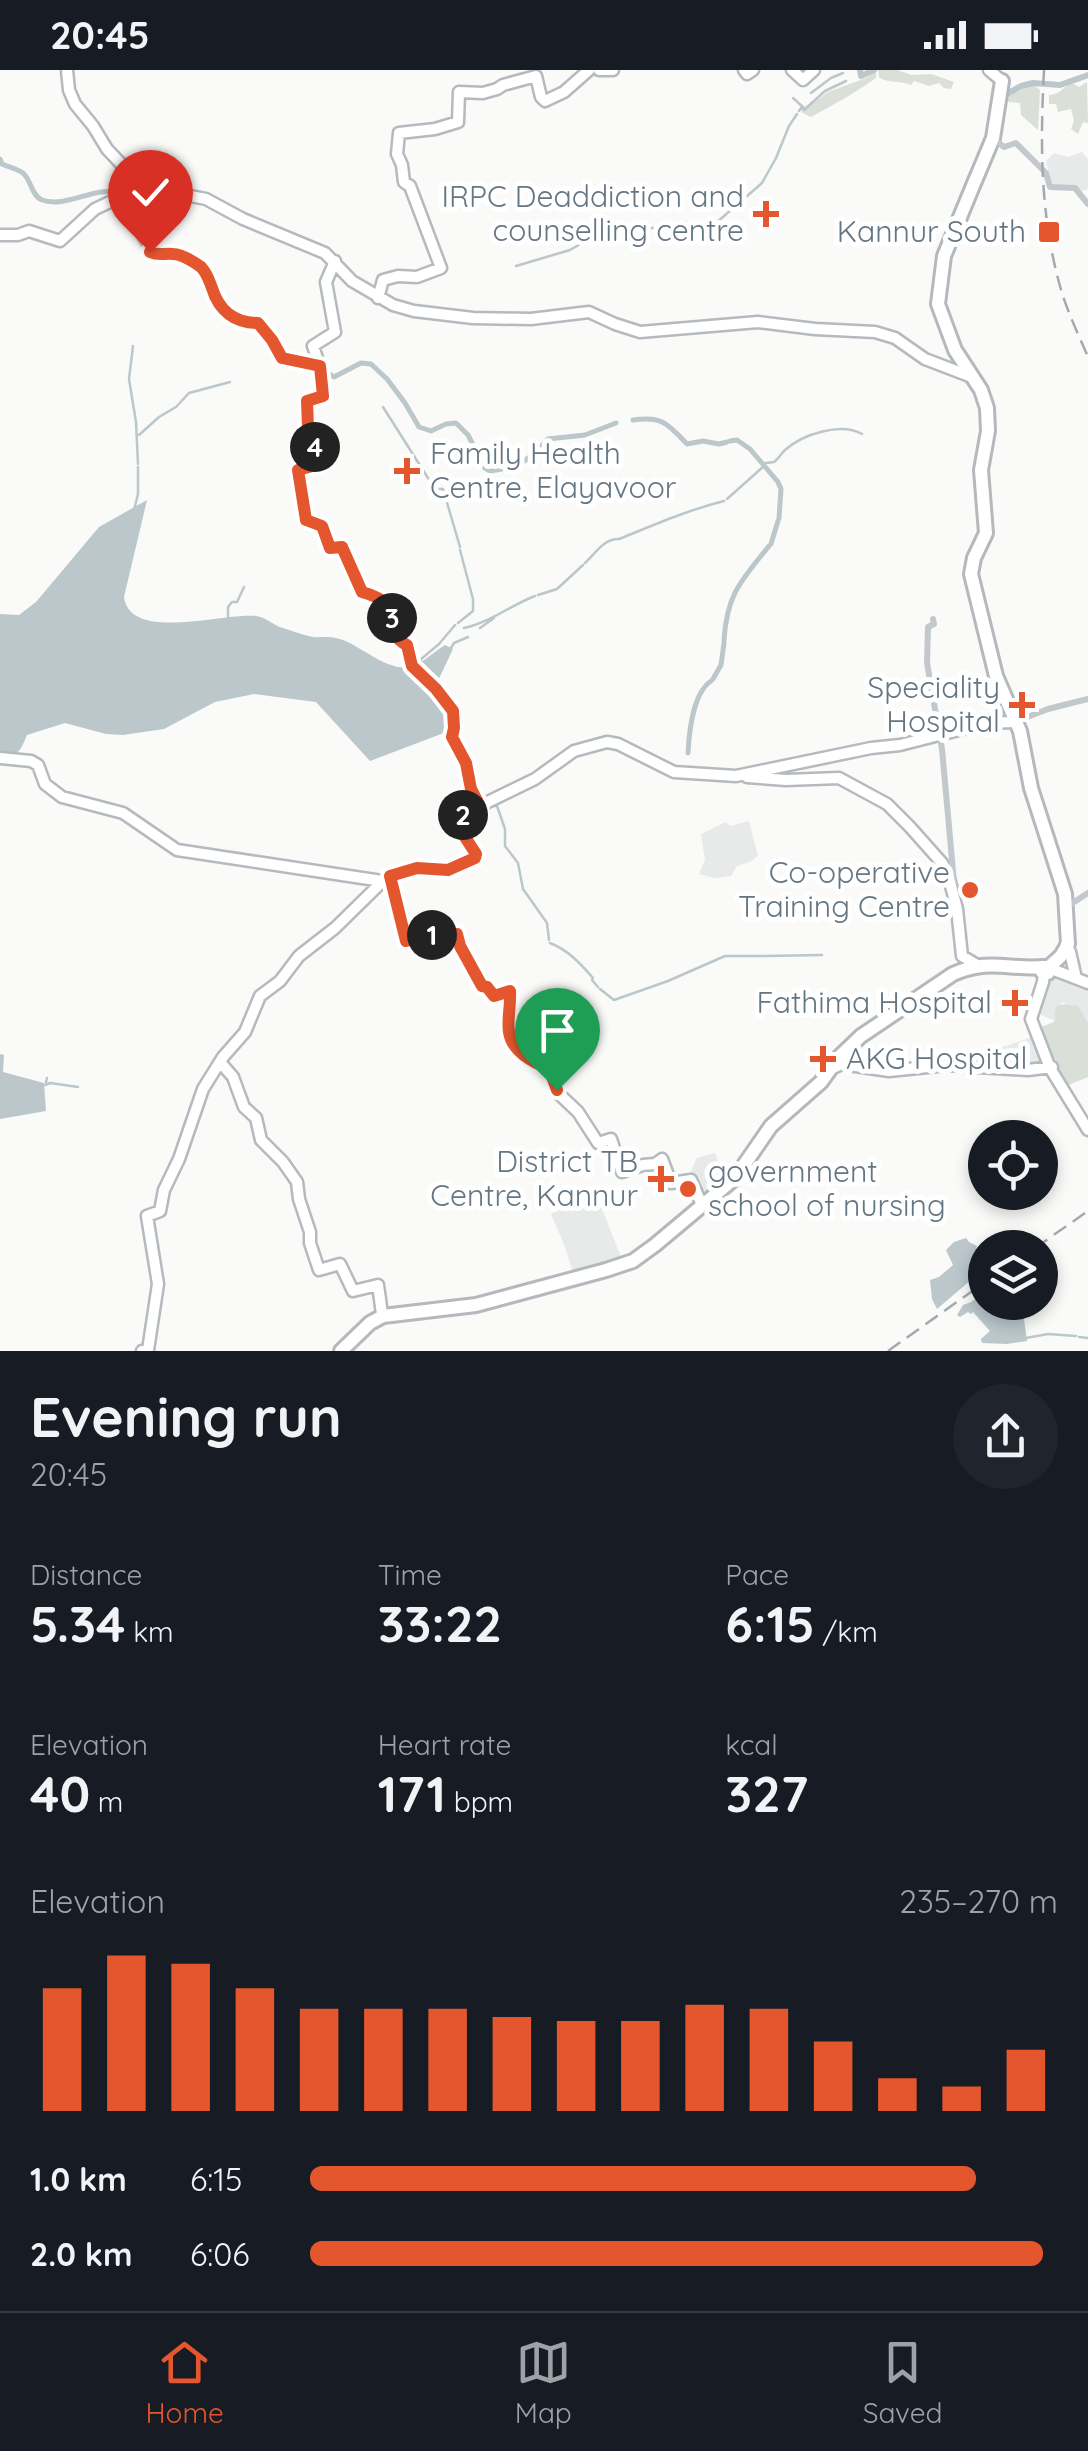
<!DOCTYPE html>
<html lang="en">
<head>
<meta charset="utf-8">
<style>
	:root { --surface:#171b24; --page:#20242c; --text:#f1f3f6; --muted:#9ea1a6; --line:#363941; --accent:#e4572e }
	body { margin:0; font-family:Quicksand,sans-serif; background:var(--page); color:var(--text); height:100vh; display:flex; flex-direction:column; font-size:38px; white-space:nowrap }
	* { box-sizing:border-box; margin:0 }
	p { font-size:32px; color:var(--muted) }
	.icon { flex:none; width:55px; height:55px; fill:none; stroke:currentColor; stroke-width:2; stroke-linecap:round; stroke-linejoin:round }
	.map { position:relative; height:1281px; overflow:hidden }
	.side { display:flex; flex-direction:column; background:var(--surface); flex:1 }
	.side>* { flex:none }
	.buttons { position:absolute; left:968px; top:1050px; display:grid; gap:20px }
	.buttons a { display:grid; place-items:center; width:90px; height:90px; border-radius:50%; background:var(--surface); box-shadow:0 5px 15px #0003; font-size:50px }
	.pin { position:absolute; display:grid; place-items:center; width:85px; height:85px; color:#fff; margin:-102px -42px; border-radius:50% 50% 50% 0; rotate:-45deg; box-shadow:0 0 10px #0007 }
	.pin .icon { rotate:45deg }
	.km { position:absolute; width:50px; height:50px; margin:-25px; border-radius:50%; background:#222; color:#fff; font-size:28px; line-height:50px; text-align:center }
	.round { display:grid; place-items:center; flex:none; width:105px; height:105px; border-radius:52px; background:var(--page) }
	.headline { display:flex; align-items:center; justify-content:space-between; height:170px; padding:0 30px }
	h1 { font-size:55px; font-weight:700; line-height:75px }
	.metrics { display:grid; grid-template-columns:repeat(3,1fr); gap:15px; height:170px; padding:10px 30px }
	.metrics div { display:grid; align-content:center }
	.metrics b { font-size:50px; font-weight:700 }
	.metrics small { font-size:28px; font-weight:400 }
	.metrics p { font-size:28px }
	.chart { height:280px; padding:20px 30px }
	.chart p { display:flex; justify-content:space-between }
	.chart svg { width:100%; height:180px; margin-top:10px; stroke:var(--accent); stroke-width:6 }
	ul { padding:0 30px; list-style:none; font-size:32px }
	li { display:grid; grid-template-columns:160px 120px 1fr; align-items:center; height:75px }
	li i { height:25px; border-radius:12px; background:var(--accent) }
	.status { display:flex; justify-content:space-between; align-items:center; height:70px; padding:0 50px; background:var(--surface); direction:ltr }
	.status svg { height:28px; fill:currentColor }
	.tabs { display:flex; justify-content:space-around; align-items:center; height:140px; border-top:2px solid var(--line); background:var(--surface); font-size:28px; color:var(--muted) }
	.tabs a { display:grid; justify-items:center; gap:5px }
	.tabs .current { color:var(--accent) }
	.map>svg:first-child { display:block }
	.built { fill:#e8e9e9 }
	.green { fill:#dadfd7 }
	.water { fill:#bbc7cb }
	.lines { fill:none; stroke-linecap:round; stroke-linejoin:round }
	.stream { stroke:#bbc7cb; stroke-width:2.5 }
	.canal { stroke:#bbc7cb; stroke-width:5 }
	.river { stroke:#bbc7cb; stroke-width:6 }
	.major-casing { stroke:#b5babe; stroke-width:15 }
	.highway-casing { stroke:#b4b9bd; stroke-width:18 }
	.minor { stroke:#c3c8cc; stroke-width:6 }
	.major { stroke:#fff; stroke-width:10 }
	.highway { stroke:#fff; stroke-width:12 }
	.rail { stroke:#a2aab0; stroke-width:2.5; stroke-dasharray:15 8; stroke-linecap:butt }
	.route-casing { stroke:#fff; stroke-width:20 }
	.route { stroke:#e4572e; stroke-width:12 }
	.poi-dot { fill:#e4572e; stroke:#fff; stroke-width:4 }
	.labels { text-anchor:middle; stroke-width:10; stroke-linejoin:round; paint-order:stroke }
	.poi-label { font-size:30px; fill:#657683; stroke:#fff; text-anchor:end }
</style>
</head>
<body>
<div class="status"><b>20:45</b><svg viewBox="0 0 49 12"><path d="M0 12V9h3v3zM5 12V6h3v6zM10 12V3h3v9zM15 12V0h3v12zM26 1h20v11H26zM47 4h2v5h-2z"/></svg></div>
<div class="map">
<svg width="1088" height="1281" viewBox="0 0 1088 1281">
	<rect width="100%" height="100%" fill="#fafaf8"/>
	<!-- built -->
	<path class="built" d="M1082 82 1088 89V119L1080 122 1052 116 1046 91 1054 83 1068 87Z
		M749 751 758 786 750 792 737 796 731 806 714 808 699 804 705 790 701 764 726 752 730 756Z
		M1052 905 1088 917V954L1079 938 1062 932 1053 950 1036 943Z
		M1035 966 1045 993 1008 997 1000 978Z
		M715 1083 726 1112 708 1126 701 1118 694 1116 690 1103 697 1088Z
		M594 1125 597 1126 623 1192 574 1206 565 1177 551 1144Z"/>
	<!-- green -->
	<path class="green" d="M878 0H898L911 5 931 4 954 12 951 19 944 18 939 13 929 16 914 11 911 15C900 10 888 14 879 7Z
		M876 1V8C855 23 833 35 811 47L801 42 828 22 866 8Z
		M1087 12 1088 53 1083 52 1078 64 1071 59 1074 51 1071 39 1058 42 1056 34H1049V25C1062 24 1062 17 1072 13L1079 17Z
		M1034 15 1040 20 1038 60 1021 45 1020 33 1009 32 1005 28 1019 18Z
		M1066 934 1078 936 1088 953V1007L1066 1016 1050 990 1041 967 1045 965 1041 957 1054 952 1056 936Z"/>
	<!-- water -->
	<path class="water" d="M147 430 124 527C130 573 225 542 256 546 266 547 274 556 283 558 293 561 303 565 313 567 320 568 328 566 336 568 358 572 389 605 413 596 424 592 435 581 445 575L453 579 434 619 449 644V661L370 691 316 632 254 624 215 632 164 659 123 665 106 664 65 653 27 665C21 679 19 687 3 686L0 693V544L19 545 36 532 99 457Z
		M0 984 4 985 3 1002 44 1013 46 1041 0 1049Z
		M966 1168 969 1172 977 1176 976 1179 980 1184H985V1198L937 1239 932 1229 930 1210 939 1207 953 1195 946 1180 954 1172Z
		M985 1222V1232L1029 1233 1030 1235 1024 1249 1027 1271 1007 1274 982 1273 981 1269 990 1261 973 1242 971 1244 968 1242 960 1247 957 1245 963 1235 971 1232Z"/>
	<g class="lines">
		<!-- stream -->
		<path class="stream" d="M811 23 831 8 843 3
			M793 28 804 38
			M799 41 801 38 804 40 825 21 846 11
			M516 196 570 180 594 166 612 161 668 157 684 152 694 156 716 153 762 113 776 88 789 56 797 44
			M133 276 129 309 136 352 138 394
			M383 337 435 419H443L460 477
			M139 365 159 347 176 337 189 323 230 312
			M766 393 774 392C778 389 781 384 785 380 803 364 841 352 862 364
			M727 429 764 396
			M134 440 138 424V397
			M585 493C595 484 604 468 619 469 654 455 688 440 724 431
			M538 525 557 519 583 495
			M228 547V537L232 532H237L244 517
			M458 553 473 541V529L460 480
			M464 558C489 553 511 535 535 526
			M480 558 494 548
			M451 578 454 573 468 567
			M422 593 420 590 439 574 455 555
			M474 707 486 731
			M489 736H497L505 759V776L518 793 523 819 547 853 549 870
			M550 873C568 880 580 893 593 908L592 910 598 917
			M764 886 822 885
			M600 919 614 930 668 911 725 886H762
			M46 1012 47 1008
			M45 1015 50 1013 78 1017
			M1079 1267 1088 1268
			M1026 1268 1048 1264 1076 1266"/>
		<!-- canal -->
		<path class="canal" d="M0 89 2 94C8 97 19 99 24 104 31 111 32 126 42 130 67 139 97 114 120 124
			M181 188 199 200 206 210
			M225 243 230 250 245 253
			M321 298 334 307 361 293 371 294 387 309 405 333 419 357 431 361 446 354 456 353 468 365 485 398 490 401C519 397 529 391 548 369L585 365 616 353
			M633 350C663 346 668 354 687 374L703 371 719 374 727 372
			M730 371 737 370 750 379 778 412 781 419 779 448
			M771 474 778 451
			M724 570C727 523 742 510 769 476
			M713 609 721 595 724 573
			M688 683C689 663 693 623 711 611"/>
		<!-- river -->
		<path class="river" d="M860 0 861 6 874 0
			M999 25H1005L1021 16 1033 13 1060 15 1088 5"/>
		<!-- major casing -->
		<g class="major-casing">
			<path id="major" d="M67 0 69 20 75 34 93 56 107 79 124 97 175 123 206 129 243 149 325 183 352 211 393 235 414 241 473 248 531 249 589 242 615 254 640 262 758 252 815 259 875 262 895 268 925 289 972 307
				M599 0H613
				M744 0 747 4 753 0
				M792 0 803 10 814 0
				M989 0 1002 11
				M0 165H18L29 161 60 171 95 139 135 120 138 104
				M335 191 326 212 335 262 313 276 321 300 323 324 307 331 308 357 319 394 298 400 306 450 322 456 330 478 342 477 362 521C393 530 388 538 395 567L407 575 413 596 436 619 453 641 454 658 452 667 467 693 471 717 480 737
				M378 228 383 210 398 206 417 207 441 198 410 116 404 112 402 95 397 84 399 63 435 59 458 52 459 22 483 23 497 19 503 15 536 6 541 27 545 31 564 22 589 0
				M0 688 31 691 38 695 45 714 62 727 123 743 177 780 382 811
				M747 707 786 710 839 708 887 734 910 757 942 793 948 804 957 839 962 886 977 895
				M389 807 406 871 433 865 457 864 460 876 482 916 487 917 493 926 509 921C512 935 507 951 509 963 513 979 531 995 545 995L549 999 559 1024 578 1042 598 1073 611 1069 622 1102 643 1095 655 1094 662 1089 671 1113 691 1110 702 1135
				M1066 874 1070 882 1076 908
				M1049 898 1088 913
				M1044 903 1043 912 1031 949 1050 998 1088 1060
				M220 992 233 1007 244 1037 256 1048 261 1070 283 1092 297 1112 299 1129 310 1162V1173L319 1200 340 1194 353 1221 378 1215 382 1244
				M831 999 842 994 889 1001 947 995 1028 1000 1052 997
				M142 1281 148 1280 158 1214 147 1146 160 1141 164 1120 179 1089 203 1019 223 987 245 962 260 926 280 911 299 886 335 858 385 809 413 799 449 800 476 787 455 748 535 709 574 681 607 672 618 674 674 702 736 706 871 678 900 675 986 653 1014 652"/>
		</g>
		<!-- highway casing -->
		<g class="highway-casing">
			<path id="highway" d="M977 106 944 186 938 234 955 280 981 320 987 338 988 361 981 400 986 463 974 488 971 504 996 606 1020 661 1031 718 1065 824 1068 874 1061 886 1049 897H1043L1042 902 1048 903 1049 897
				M975 111 993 68 1002 11
				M341 1281 370 1253 383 1246 476 1235 606 1200 633 1191 655 1175 735 1108 771 1056 821 1012 839 987 861 966 953 904C990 888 1008 900 1043 897"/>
		</g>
		<!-- minor -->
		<path class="minor" d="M994 69 1004 77 1016 73 1046 103 1050 117 1075 118 1088 134
			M125 125C132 141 133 163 145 177 154 188 161 183 173 184 181 184 195 192 201 198 207 203 209 211 212 218 219 241 235 252 258 253L272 269 281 288 320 296
			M933 549 934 554 928 557 927 593 942 679 954 812
			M1017 651 1048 639 1088 629
			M1068 836 1088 823"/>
		<!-- major -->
		<use href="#major" class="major"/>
		<!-- highway -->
		<use href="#highway" class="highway"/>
		<!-- rail -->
		<path class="rail" d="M1044 0C1040 76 1040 149 1062 223 1069 245 1079 266 1088 287
			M1035 1178 1088 1141
			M888 1281 985 1212"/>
	</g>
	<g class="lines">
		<!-- route casing -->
		<g class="route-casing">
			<path id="route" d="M150 182C159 186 163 183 173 184 181 184 194 192 201 197 207 203 209 210 212 218 219 241 235 253 258 253L272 270 282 288 320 296 323 326 307 331 308 357 319 394 298 400 306 450 322 456 330 478 342 477 362 522C411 535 377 560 407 575L412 596 436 619 453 641 454 658 452 667 466 693 471 719 480 736 454 750 476 784 475 788 448 800 417 798 390 806 406 871 433 864H457L460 876 482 916 487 917 494 926 510 921C511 935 507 949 509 962 512 982 534 993 549 998L557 1020"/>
		</g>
		<!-- route -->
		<use href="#route" class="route"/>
	</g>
	<!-- markers -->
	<g class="poi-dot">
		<path d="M761 129h10v10h10v10h-10v10h-10v-10h-10v-10h10z"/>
		<rect x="1037" y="150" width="24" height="24" rx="5"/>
		<path d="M402 386h10v10h10v10h-10v10h-10v-10h-10v-10h10z"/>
		<path d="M1017 620h10v10h10v10h-10v10h-10v-10h-10v-10h10z"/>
		<circle cx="970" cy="820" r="10"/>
		<path d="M1010 918h10v10h10v10h-10v10h-10v-10h-10v-10h10z"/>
		<path d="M818 974h10v10h10v10h-10v10h-10v-10h-10v-10h10z"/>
		<path d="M656 1094h10v10h10v10h-10v10h-10v-10h-10v-10h10z"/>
		<circle cx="688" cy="1119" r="10"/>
	</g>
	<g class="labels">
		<!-- poi labels -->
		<g class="poi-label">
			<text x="744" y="137">IRPC Deaddiction and<tspan x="744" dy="34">counselling centre</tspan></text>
			<text x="1026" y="172">Kannur South</text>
			<text x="430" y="394" text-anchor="start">Family Health<tspan x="430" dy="34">Centre, Elayavoor</tspan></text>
			<text x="1000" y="628">Speciality<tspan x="1000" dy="34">Hospital</tspan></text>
			<text x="950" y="813">Co-operative<tspan x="950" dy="34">Training Centre</tspan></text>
			<text x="992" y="943">Fathima Hospital</text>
			<text x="846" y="999" text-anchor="start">AKG Hospital</text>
			<text x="638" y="1102">District TB<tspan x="638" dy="34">Centre, Kannur</tspan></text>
			<text x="708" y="1112" text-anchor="start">government<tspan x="708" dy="34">school of nursing</tspan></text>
		</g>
	</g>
</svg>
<div class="buttons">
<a><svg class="icon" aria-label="locate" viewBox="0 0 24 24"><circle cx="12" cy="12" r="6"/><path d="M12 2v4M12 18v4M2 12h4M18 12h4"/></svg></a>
<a><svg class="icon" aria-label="layers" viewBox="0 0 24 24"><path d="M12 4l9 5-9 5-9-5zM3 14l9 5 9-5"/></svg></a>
</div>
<div class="pin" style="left:557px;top:1020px;background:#1e9e55"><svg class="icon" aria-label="arrive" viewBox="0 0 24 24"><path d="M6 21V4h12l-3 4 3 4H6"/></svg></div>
<div class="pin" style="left:150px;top:182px;background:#d93025"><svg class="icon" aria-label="check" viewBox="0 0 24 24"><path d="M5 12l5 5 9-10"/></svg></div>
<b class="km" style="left:432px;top:865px">1</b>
<b class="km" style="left:463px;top:745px">2</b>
<b class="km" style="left:392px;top:548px">3</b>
<b class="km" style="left:315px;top:377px">4</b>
</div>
<section class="side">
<div class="headline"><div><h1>Evening run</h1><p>20:45</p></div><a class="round"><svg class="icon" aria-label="share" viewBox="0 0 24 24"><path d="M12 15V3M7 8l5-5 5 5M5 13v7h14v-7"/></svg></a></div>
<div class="metrics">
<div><p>Distance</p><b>5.34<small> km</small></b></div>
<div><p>Time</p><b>33:22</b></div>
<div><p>Pace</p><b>6:15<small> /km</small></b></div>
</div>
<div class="metrics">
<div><p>Elevation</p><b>40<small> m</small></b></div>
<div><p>Heart rate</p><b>171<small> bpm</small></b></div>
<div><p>kcal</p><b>327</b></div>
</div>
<div class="chart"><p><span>Elevation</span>235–270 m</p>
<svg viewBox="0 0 160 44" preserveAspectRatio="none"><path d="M5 44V14M15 44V6M25 44V8M35 44V14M45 44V19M55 44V19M65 44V19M75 44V21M85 44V22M95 44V22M105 44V18M115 44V19M125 44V27M135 44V36M145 44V38M155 44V29"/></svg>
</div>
<ul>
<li><b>1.0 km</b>6:15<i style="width:89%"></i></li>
<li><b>2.0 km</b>6:06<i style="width:98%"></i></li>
</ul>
</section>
<nav class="tabs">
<a class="current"><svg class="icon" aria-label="home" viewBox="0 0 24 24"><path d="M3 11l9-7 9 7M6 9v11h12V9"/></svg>Home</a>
<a><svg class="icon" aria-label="map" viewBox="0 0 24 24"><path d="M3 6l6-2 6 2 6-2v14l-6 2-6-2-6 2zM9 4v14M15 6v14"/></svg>Map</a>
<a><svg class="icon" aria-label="saved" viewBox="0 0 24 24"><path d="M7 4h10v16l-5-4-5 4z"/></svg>Saved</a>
</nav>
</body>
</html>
